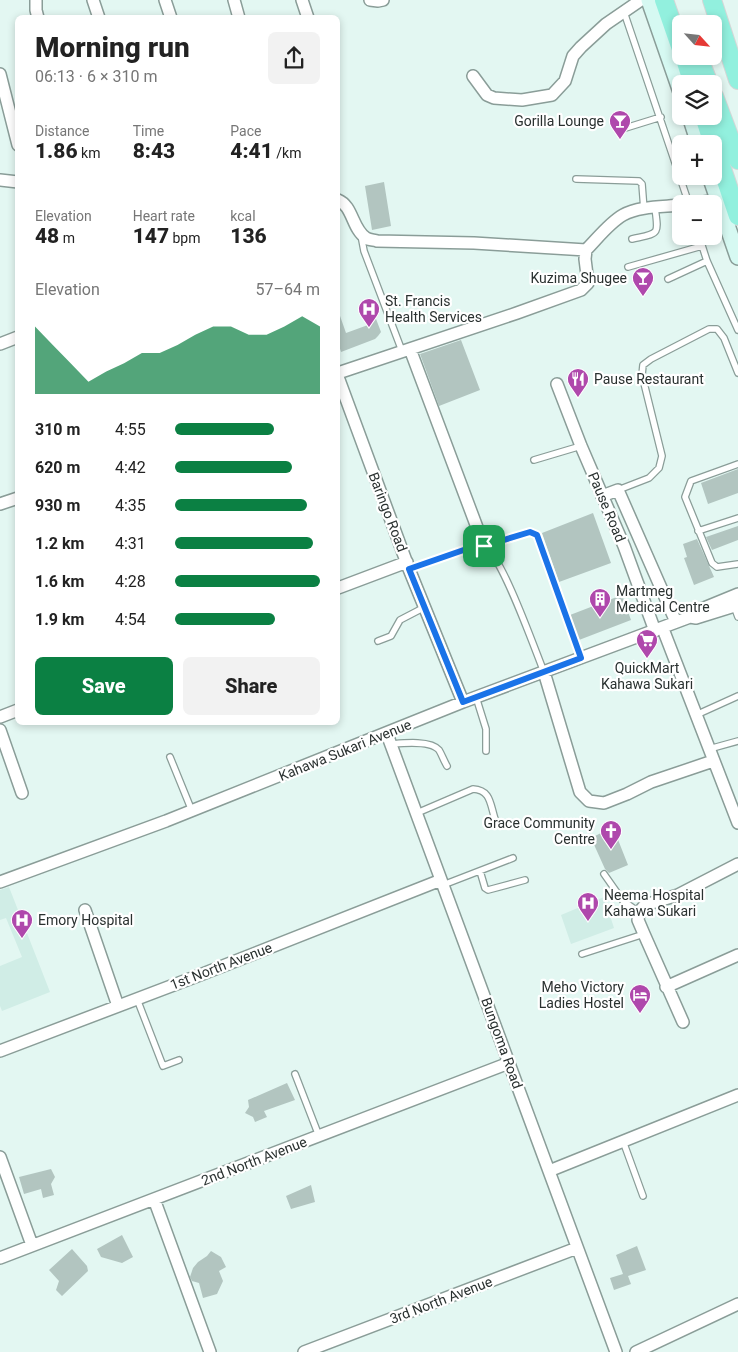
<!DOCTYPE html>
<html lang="en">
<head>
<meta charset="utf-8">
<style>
	:root { --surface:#fff; --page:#f2f2f2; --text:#222; --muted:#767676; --accent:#0b8043 }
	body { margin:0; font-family:Roboto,sans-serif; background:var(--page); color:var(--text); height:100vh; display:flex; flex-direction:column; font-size:19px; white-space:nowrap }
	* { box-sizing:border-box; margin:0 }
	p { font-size:16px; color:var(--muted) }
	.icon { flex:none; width:28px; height:28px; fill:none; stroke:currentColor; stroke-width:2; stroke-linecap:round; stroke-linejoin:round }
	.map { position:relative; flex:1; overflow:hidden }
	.drawer { position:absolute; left:15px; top:15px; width:325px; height:710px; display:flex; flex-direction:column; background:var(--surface); border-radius:8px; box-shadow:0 2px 8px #0003 }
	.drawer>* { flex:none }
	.needle { width:32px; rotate:117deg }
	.fabs { position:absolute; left:672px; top:15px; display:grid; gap:10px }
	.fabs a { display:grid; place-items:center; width:50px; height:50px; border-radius:8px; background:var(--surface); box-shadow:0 2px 8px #0003; font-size:25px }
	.pin { position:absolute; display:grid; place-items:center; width:42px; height:42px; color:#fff; margin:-21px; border-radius:10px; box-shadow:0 2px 8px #0006 }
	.round { display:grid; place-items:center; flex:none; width:52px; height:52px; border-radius:8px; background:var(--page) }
	.headline { display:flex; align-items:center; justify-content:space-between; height:85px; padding:0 20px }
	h1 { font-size:28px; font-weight:800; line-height:38px }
	.figures { display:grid; grid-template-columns:repeat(3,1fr); gap:8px; height:85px; padding:5px 20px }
	.figures div { display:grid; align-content:center }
	.figures b { font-size:21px; font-weight:800 }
	.figures small { font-size:14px; font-weight:400 }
	.figures p { font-size:14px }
	.chart { height:140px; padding:10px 20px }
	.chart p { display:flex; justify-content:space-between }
	.chart svg { width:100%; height:90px; margin-top:5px; fill:var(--accent); opacity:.7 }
	.action { display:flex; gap:10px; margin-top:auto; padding:10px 20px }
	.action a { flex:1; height:58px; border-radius:8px; background:var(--accent); color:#fff; font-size:20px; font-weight:800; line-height:58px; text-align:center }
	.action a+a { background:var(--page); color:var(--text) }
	ul { padding:0 20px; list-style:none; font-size:16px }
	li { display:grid; grid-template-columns:80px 60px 1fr; align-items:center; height:38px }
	li i { height:12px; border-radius:6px; background:var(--accent) }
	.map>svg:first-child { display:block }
	.built { fill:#d0ede6 }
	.building { fill:#b2c5c0 }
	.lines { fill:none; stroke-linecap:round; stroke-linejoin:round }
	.service-casing { stroke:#8a9d98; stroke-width:8 }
	.minor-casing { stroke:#8a9d98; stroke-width:14 }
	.secondary-casing { stroke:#8a9d98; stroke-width:18 }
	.trunk-casing { stroke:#d4d6d6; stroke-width:20 }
	.service { stroke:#fff; stroke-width:5.5 }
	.minor { stroke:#fff; stroke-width:11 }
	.secondary { stroke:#d6f9f2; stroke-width:15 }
	.trunk { stroke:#92f0de; stroke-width:18 }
	.route-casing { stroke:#fff; stroke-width:10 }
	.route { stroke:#1a73e8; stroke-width:6 }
	.labels { text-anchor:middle; stroke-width:4.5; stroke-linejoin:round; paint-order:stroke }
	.poi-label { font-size:14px; fill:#2a3130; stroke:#fff; text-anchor:start }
	.street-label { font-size:14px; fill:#2a3130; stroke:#fff }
</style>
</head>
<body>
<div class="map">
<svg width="738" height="1352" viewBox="0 0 738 1352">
	<rect width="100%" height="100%" fill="#e3f7f2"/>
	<!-- built -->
	<path class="built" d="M9 887 50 992 2 1011 0 1006V966L22 957 6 918 0 920V890Z
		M604 897 614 928 571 944 561 915Z"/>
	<!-- building -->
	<path class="building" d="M384 182 391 226 372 230 365 186Z
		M373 311 381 332 378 336 375 339 341 352 338 342V313H339L346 333 368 325 364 314Z
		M461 340 480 390 439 406 420 354Z
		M738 469V493L708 504 701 483Z
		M593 513 611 563 559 582 542 533Z
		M738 526V540L712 550 706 537Z
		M697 539 714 577 694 585 684 558 687 557 683 544Z
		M622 595 631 620 579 640 570 615Z
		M613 827 628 865 609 873 605 869 591 838Z
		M287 1083 295 1100 264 1111 267 1117 255 1122 253 1117 245 1113 249 1107 248 1100Z
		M51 1169 55 1177 51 1184 54 1195 43 1198 41 1189 24 1194 19 1177Z
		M311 1185 315 1202 291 1209 286 1196Z
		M122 1235 133 1257 122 1263 101 1257 97 1249Z
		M637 1246 646 1270 628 1276 631 1284 614 1290 610 1278 623 1274 616 1255Z
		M72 1249 87 1266 88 1271 62 1296 56 1290 59 1281 49 1270Z
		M211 1251 221 1257 226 1267 219 1271 223 1281 217 1294 203 1298 199 1283 192 1281 190 1277 193 1268 198 1262 207 1256Z"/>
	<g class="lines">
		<!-- service casing -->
		<g class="service-casing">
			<path id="service" d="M624 12 689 204
				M619 130 661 117
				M576 179 639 181 642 184 644 210
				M361 235 364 251 402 351
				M699 236 707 261 738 330
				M632 239C659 233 659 236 655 208
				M628 267 702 246
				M668 279 707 261
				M534 460 581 446
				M738 464 691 481 685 497 712 563 717 567 738 564
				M618 490 649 478 659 468 662 456 642 375 643 365 651 359 709 329H717L724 338 738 373
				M698 531 738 518
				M484 546 530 532 537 535 581 659
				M409 569 477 545C480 546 483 546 485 547 502 556 535 650 544 672
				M734 606 738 617
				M378 641 391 636 400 620 425 607
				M476 697 486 729V751
				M696 715 738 696
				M392 744C403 743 431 740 439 750 442 755 444 761 447 766
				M709 749 738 741
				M170 757 192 811
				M417 813 473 789C491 790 490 804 495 819
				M480 871 485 888 488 890 525 880
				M604 874 623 901 639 912
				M443 885 513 858
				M582 954 644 934
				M137 999 163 1066 179 1060
				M295 1074 319 1136
				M623 1141 643 1196"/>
		</g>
		<!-- minor casing -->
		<g class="minor-casing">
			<path id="minor" d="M36 0V10L38 18
				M93 0 99 18
				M165 0 171 18
				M234 0 239 18
				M302 0 308 18
				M370 0 378 1 383 0
				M0 74 18 145
				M473 76 487 95 494 98 522 100 552 95 565 81 573 56 581 47 606 24 641 0
				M0 180 18 182
				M338 200C353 206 352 229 366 238 369 240 374 240 377 241L474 243 586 250C597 239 609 223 623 215 639 206 663 207 681 205
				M688 204 719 200
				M0 344 18 337
				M410 349 484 546
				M338 373 517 313 581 290 588 283 585 259 586 250
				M338 377 409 569 463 702
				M557 384 581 446 624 546 655 631
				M602 496 618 490 676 622
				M0 504 18 498
				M338 588 407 562
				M699 610 738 594
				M663 629 738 823
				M544 672 580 792 589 801 604 803 627 794 651 782 713 761
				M0 717 18 710
				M0 730 22 793
				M387 734 616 1352
				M0 882 166 821 463 702 690 617 696 618 738 605
				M85 910 118 1006
				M666 987 738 955
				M683 1022 644 934 638 920 639 912 645 905 678 895 738 864
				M0 1051 200 975 441 880
				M0 1157 32 1245
				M549 1171 738 1095
				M154 1199 210 1352
				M0 1258 509 1063
				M304 1352 577 1248
				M636 1352 738 1304"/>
		</g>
		<!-- secondary casing -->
		<g class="secondary-casing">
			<path id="secondary" d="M649 0 681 92
				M690 116 699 144
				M710 176 738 257"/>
		</g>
		<!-- trunk casing -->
		<g class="trunk-casing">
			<path id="trunk" d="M664 0 681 49
				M712 0 738 80
				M684 56 693 84
				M698 56 709 84
				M714 96 738 160
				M704 116 713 144
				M714 145 738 216"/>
		</g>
		<!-- service -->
		<use href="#service" class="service"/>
		<!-- minor -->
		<use href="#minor" class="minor"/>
		<!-- secondary -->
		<use href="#secondary" class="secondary"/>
		<!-- trunk -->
		<use href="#trunk" class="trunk"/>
	</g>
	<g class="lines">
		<!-- route casing -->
		<g class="route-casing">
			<path id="route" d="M530 532 537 535 581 658 463 702 409 569 478 545 484 546Z"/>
		</g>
		<!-- route -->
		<use href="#route" class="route"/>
	</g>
	<!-- icons -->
	<defs>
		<g id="bar-pin" transform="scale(1.125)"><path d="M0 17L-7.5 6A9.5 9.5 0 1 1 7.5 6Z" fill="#af48ac" stroke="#fff"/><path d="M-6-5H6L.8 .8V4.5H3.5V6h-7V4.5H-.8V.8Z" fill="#fff"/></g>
		<g id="hospital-pin" transform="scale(1.125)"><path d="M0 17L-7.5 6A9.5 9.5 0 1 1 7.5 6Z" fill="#af48ac" stroke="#fff"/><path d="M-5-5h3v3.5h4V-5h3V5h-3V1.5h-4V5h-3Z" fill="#fff"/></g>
		<g id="restaurant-pin" transform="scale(1.125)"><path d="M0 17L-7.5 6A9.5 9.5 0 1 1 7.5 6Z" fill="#af48ac" stroke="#fff"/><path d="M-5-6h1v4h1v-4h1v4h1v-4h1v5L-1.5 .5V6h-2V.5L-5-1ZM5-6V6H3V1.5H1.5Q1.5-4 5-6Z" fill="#fff"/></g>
		<g id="building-pin" transform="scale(1.125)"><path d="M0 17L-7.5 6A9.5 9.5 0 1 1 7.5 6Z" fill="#af48ac" stroke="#fff"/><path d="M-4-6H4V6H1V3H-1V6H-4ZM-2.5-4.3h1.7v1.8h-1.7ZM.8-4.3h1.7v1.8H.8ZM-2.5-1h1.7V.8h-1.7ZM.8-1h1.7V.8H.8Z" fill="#fff"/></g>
		<g id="supermarket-pin" transform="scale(1.125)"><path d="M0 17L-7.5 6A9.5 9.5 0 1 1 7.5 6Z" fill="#af48ac" stroke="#fff"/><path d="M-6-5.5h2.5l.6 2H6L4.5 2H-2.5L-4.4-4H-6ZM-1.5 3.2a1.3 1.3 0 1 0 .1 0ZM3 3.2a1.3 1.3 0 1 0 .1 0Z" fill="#fff"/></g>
		<g id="church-pin" transform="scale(1.125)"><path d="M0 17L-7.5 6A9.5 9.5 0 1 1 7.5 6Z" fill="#af48ac" stroke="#fff"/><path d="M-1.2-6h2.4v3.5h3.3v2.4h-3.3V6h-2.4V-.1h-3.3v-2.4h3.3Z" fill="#fff"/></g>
		<g id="hotel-pin" transform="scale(1.125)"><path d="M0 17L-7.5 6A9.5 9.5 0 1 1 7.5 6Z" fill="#af48ac" stroke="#fff"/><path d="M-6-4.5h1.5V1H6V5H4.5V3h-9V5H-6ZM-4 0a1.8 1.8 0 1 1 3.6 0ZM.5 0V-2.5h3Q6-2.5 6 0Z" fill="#fff"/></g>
	</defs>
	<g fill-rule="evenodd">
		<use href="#bar-pin" x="620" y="121"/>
		<use href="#bar-pin" x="643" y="278"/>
		<use href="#hospital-pin" x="369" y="309"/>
		<use href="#restaurant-pin" x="578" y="379"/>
		<use href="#building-pin" x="600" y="599"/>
		<use href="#supermarket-pin" x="647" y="640"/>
		<use href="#church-pin" x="611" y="831"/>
		<use href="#hospital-pin" x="588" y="903"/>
		<use href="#hospital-pin" x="22" y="920"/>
		<use href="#hotel-pin" x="640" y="995"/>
	</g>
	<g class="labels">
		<!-- poi labels -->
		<g class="poi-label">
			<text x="604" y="126" text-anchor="end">Gorilla Lounge</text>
			<text x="627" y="283" text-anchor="end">Kuzima Shugee</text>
			<text x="385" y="306">St. Francis<tspan x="385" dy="16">Health Services</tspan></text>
			<text x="594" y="384">Pause Restaurant</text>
			<text x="616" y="596">Martmeg<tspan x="616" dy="16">Medical Centre</tspan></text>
			<text x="647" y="673" text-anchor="middle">QuickMart<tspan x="647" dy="16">Kahawa Sukari</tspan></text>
			<text x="595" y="828" text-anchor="end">Grace Community<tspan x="595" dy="16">Centre</tspan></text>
			<text x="604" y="900">Neema Hospital<tspan x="604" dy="16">Kahawa Sukari</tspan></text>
			<text x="38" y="925">Emory Hospital</text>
			<text x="624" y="992" text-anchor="end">Meho Victory<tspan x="624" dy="16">Ladies Hostel</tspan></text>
		</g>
		<!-- street labels -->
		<g class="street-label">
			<text transform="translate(607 507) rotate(67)" y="5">Pause Road</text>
			<text transform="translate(388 512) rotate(69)" y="5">Baringo Road</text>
			<text transform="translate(345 750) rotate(-22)" y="5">Kahawa Sukari Avenue</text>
			<text transform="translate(221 966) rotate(-21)" y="5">1st North Avenue</text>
			<text transform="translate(502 1043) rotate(70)" y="5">Bungoma Road</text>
			<text transform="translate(254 1161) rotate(-21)" y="5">2nd North Avenue</text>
			<text transform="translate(441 1300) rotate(-21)" y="5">3rd North Avenue</text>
		</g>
	</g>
</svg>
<div class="fabs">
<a><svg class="needle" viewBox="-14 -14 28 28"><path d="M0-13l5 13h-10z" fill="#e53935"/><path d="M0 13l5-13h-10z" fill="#767676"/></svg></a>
<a><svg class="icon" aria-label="layers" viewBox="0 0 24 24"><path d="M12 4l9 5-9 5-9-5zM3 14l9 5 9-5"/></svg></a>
<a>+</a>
<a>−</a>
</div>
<div class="pin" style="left:484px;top:546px;background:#1e9e55"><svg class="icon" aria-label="arrive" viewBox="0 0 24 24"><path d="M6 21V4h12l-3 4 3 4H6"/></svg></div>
<section class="drawer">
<div class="headline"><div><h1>Morning run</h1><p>06:13 · 6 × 310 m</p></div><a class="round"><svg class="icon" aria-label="share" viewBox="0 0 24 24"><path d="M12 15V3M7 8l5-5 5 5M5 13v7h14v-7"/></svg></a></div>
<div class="figures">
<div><p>Distance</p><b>1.86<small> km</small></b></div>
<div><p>Time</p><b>8:43</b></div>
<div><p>Pace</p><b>4:41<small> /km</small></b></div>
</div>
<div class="figures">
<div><p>Elevation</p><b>48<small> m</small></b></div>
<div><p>Heart rate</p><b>147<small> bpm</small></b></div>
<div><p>kcal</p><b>136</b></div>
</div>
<div class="chart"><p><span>Elevation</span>57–64 m</p>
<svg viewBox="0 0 160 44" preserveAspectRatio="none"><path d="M0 44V11L10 20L20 29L30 38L40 33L50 29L60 24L70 24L80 20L90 15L100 11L110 11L120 15L130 15L140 11L150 6L160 11V44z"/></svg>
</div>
<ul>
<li><b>310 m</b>4:55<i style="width:68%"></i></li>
<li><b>620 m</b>4:42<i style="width:81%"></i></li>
<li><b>930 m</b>4:35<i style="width:91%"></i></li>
<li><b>1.2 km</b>4:31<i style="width:95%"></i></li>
<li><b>1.6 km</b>4:28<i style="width:100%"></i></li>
<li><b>1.9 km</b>4:54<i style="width:69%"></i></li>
</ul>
<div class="action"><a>Save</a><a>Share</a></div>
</section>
</div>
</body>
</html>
